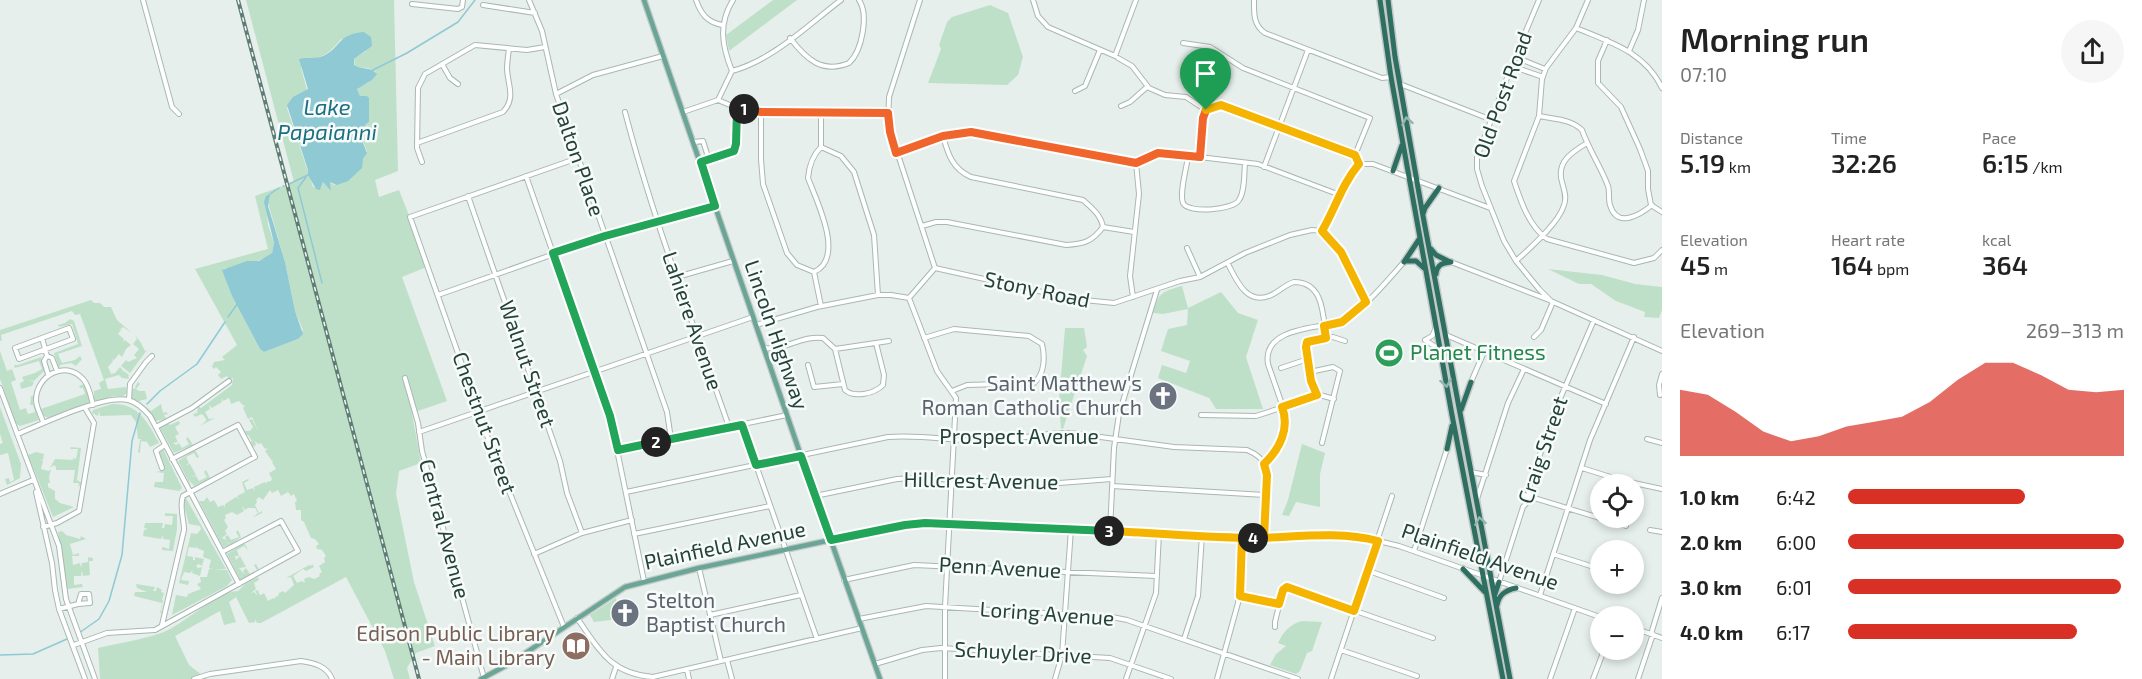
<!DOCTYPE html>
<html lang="en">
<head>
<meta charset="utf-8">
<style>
	:root { --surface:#fff; --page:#f6f6f6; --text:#222; --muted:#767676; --accent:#d93025 }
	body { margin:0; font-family:"Exo 2",sans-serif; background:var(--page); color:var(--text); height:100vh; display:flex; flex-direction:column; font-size:22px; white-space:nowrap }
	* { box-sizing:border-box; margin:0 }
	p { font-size:20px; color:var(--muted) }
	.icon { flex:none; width:33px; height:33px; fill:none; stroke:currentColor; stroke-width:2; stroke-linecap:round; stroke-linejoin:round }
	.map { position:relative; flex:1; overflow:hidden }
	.panel { display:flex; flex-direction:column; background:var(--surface); width:480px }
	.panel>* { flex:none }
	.controls { position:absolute; left:1590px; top:474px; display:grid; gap:12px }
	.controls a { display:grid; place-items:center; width:54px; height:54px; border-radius:50%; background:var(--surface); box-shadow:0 3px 9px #0003; font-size:30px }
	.pin { position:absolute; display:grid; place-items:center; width:51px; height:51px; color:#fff; margin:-62px -26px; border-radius:50% 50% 50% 0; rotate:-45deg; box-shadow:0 0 6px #0007 }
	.pin .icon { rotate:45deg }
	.km { position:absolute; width:30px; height:30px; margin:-15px; border-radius:50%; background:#222; color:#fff; font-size:16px; line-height:30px; text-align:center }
	.round { display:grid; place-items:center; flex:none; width:63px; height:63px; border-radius:32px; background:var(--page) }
	.head { display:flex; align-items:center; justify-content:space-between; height:102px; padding:0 18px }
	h1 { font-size:33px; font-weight:600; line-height:45px }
	.stats { display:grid; grid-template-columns:repeat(3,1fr); gap:9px; height:102px; padding:6px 18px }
	.stats div { display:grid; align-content:center }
	.stats b { font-size:26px; font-weight:600 }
	.stats small { font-size:16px; font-weight:400 }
	.stats p { font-size:16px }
	.chart { height:168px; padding:12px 18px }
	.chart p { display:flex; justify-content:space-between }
	.chart svg { width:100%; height:108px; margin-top:6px; fill:var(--accent); opacity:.7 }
	ul { padding:0 18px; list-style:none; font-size:20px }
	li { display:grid; grid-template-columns:96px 72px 1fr; align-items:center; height:45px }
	li i { height:15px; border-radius:8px; background:var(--accent) }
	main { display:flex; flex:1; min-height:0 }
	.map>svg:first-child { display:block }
	.green { fill:#bfe0c8; fill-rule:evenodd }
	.water { fill:#8ec9d4 }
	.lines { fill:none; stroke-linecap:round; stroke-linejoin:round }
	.stream { stroke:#8ec9d4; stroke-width:1.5 }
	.minor-casing { stroke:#a8b8b2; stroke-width:6 }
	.major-casing { stroke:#c2cac8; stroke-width:7 }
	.highway-casing { stroke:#c2cac8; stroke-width:8 }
	.minor { stroke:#fff; stroke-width:4 }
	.major { stroke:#6aa596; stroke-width:4.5 }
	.highway { stroke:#2f6f62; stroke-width:5 }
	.rail-casing { stroke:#5f7d75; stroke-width:4 }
	.rail { stroke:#f7fbf9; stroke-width:1.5; stroke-dasharray:4.5; stroke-linecap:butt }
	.oneway { stroke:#93b5ae }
	.split-1-casing { stroke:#fff; stroke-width:12 }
	.split-2-casing { stroke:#fff; stroke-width:12 }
	.split-3-casing { stroke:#fff; stroke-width:12 }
	.split-4-casing { stroke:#fff; stroke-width:12 }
	.split-5-casing { stroke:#fff; stroke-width:12 }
	.split-1 { stroke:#f0652b; stroke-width:8 }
	.split-2 { stroke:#22a559; stroke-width:8 }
	.split-3 { stroke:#22a559; stroke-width:8 }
	.split-4 { stroke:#f5b400; stroke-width:8 }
	.split-5 { stroke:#f5b400; stroke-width:8 }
	.labels { text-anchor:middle; stroke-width:5; stroke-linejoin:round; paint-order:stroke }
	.street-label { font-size:21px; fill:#24423a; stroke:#f7fbf9 }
	.leisure-label { font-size:21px; fill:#27864d; stroke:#f7fbf9; text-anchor:start }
	.worship-label { font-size:21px; fill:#5b616d; stroke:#f7fbf9; text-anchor:end }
	.education-label { font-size:21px; fill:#785e54; stroke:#f7fbf9; text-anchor:end }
	.water-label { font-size:22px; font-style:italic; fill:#1c6f80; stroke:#f7fbf9 }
</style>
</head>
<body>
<main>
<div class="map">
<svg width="1662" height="679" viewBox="0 0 1662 679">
	<rect width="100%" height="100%" fill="#e6efeb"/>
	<!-- green -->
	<path class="green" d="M246 0H394L398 171 375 180 379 197 399 190 429 266 402 277 447 401 412 413 421 463 399 471 396 494 414 582 435 646 416 653 407 668 410 679H394L385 651 346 577 261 623H257L255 619V622L249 623 236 597 229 602 236 622 224 625 220 611 175 636 189 665 207 679H100L98 648C119 643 141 640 161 633 184 625 215 592 238 591L245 584 258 577 259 580 254 583 256 589 251 593 254 592 258 596 255 591 258 590 259 594 261 595 264 593 268 601 273 598 275 599V597L278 596 279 593 283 591 285 593 294 585 291 577 286 578 309 565 311 566 312 564 314 567 306 571 303 569 293 576 297 583 302 581 305 583 304 579 309 577 314 579 320 576 319 574 322 572 319 566 325 562 324 558 326 556 322 550 317 549 316 546 319 544 315 539 311 538 304 522 301 520V510H296L295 502 297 501 294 494 291 496 288 492 281 496 278 490 272 493 270 490 263 500 259 497 256 500 257 502 255 505 259 513 262 511V513L252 518 258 513 255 508H248L245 510 242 506 244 511 237 515 232 512 225 515 226 518 224 520 228 527 225 531 227 534 222 538 226 540 225 537 228 535 231 540 239 537 236 532 238 530 241 537 230 545 227 541 229 545 223 547 199 501H204L207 497 210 502 214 500 218 507 223 505 225 507V504L236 497 239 499 237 496 245 492 242 482 248 479 249 480 244 483 247 490 253 488 255 491 254 487 265 482 267 485 266 482 271 481 272 479 269 473 276 469 272 462 274 460 272 461 265 451 268 448 265 449 261 443 258 444 255 441 256 445 253 447 257 454 255 455 248 444 252 441 248 435H244L239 426 241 425 245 431H250L253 427 249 420 252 419 259 432 252 417 248 419 243 408 246 405 244 406 239 401 231 404 229 398 223 401 221 398 222 402 212 408 209 405 210 409 205 412 209 419 215 418 200 426 206 421V419L202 414 195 417 193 414 197 413 198 406 201 408 232 385 233 378 229 379 227 376 221 379 218 375 221 372 216 367 214 369 212 367 214 362 225 360 222 357 237 345 195 269 268 249 255 196 294 182ZM341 39 366 51 354 59 355 67 368 68 376 72 368 83 359 86 357 89 360 96H367L369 103V122L362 128 360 135 367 151C357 172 358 175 334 185L330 182 331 191 323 182 321 188 313 187 287 108 307 90 301 68 308 58C324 59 331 51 341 39ZM266 196 285 262 295 311 303 330 298 339 264 352 260 349 232 296 223 271 225 268 228 269C242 262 260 264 272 253L274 243 268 225Z
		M773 0H797L729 51 726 35Z
		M990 5 1008 13 1023 57 1018 75 1007 85 928 83 941 49 939 45 947 22 952 17Z
		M1548 269 1602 275 1635 284 1662 287V310L1659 318 1644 317 1645 312 1616 301 1591 284H1579Z
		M1182 286 1188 308 1221 292 1238 313 1258 320 1246 357 1263 409H1216L1209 398 1158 378 1162 365 1186 373 1190 361 1161 351 1168 329 1187 325 1188 309 1163 314 1153 313C1159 292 1161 292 1182 286Z
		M91 300 94 303H100L104 307H111L117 320 132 333 123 327 119 330 122 329 118 334 124 339 123 342 125 340 131 345 126 349 122 357 119 354 114 360 112 359 113 361 108 367 111 374 115 373 120 367 123 370 122 372 124 371 129 375 128 377 130 379 122 378 119 375 105 379 108 389 126 387 127 393 123 396H113L97 401 94 400V391L101 389 99 383 104 380 80 314 75 315 72 311 1 335 2 340 0 341V330Z
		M70 319 74 321 82 346 58 354 62 363 75 360 80 356 82 359 76 366 71 363 60 365 59 369 54 353 78 344 72 324 59 327 58 325 65 323Z
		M1065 328H1084L1087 347 1083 350 1087 356 1063 429 1061 428 1059 401Z
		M135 335 141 343 145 351 147 350 130 373 121 366 126 360 128 362 137 358 134 355 139 349 133 344 137 339Z
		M0 351 7 371 12 369 16 380 11 382 20 410 26 408 28 414 35 412 33 405H30L31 396H34L33 402 39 420 20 426 16 424 0 379Z
		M41 357 45 370 34 381 28 380 34 382 32 386 21 389 20 383 24 381 22 377 35 373 42 369 39 361 15 368 14 365H18Z
		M138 382 140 384 136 389 139 391H145L147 399 139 401 151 411 161 404 163 413 166 412 168 414 164 415 166 419 156 421 142 404 132 398 131 390 136 388 135 387Z
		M84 384 90 400 88 404 48 418 44 416 41 409 85 394 83 388H80L79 386Z
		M112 404C138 403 148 422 159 443L150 447 147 442 141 441 140 453 138 452 140 440 142 439H138L136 422 131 415 100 416 99 411 98 416 92 413 93 410Z
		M0 407 21 464 20 478 7 485 5 479 9 478 10 482 14 480 8 453 0 455V444L3 443 0 434Z
		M179 421 180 424 175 427 179 434 175 436 178 442 173 443 176 445 179 443 182 448 189 444 186 439 188 437 193 445 174 453 160 428 168 423 170 425Z
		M1302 444 1325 453 1320 474V507L1296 502 1289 516 1282 515 1288 500Z
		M71 447 81 448 77 480 82 483 78 487 79 483H73L75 470H56V467L54 465 50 468 55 459 73 460V458L76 459 78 449H70Z
		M163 449 182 488 179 491 154 487 155 482H163L164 473 156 472 164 470 159 452Z
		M195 450 199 457 197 458 194 453 186 457 189 463 186 465 190 464 196 475 191 477 196 476 199 481 207 477 204 472 206 470 210 478 194 486 189 480 191 486 178 461Z
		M36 452 44 454 43 460 40 459 43 461 41 469 49 471 51 469 49 477 50 483H48V487L55 491V499L60 503 74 507 53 517 28 455Z
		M186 498 226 569 214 570H227L232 580 227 586 172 615 176 595 187 597 188 594 201 589 197 584 201 582 200 577H207L209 569H213L209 568 211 560 203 557 204 551 197 548V546L196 548 189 547 187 556 193 557V560H195V557L204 559 202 566 199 564 196 566 198 568 202 567 200 576 192 573 193 570 190 573 184 572 181 580 189 581 188 585 179 583 191 533 197 534 201 529 200 526 189 524 183 502Z
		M165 513 177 514V529L173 551 162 550V547L169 549 170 540 163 539V535L161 539 143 536 144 530 148 529 144 528 145 523H163L162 528H164L165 524 172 525 173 516H165Z
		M62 531 66 535 80 539 81 536 86 539 70 544 73 555 79 553V556H72L73 565 80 563 81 568 82 563 88 562V557L93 558V561H89L90 575 83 576 82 571 81 576H74V585L82 584 83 587 67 589 58 532Z
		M244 543 249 551 244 546 237 550 239 556H235L236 560 240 556 246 567 239 568 244 574 243 571 246 568 250 574 257 570 254 565 256 564 260 571 243 580 240 579 227 554Z
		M136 584 155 587 153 591H156L157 587 162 590 161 592 164 593 162 600H163L161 611 163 613H160L162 603 134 596 135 592H147L137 588Z
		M616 598 619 619 594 622 590 615Z
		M1302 621 1322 622 1312 651 1307 653 1300 671 1296 674 1270 665 1276 654 1286 646 1278 643C1283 632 1290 624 1302 621Z"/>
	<!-- water -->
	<path class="water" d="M364 32 371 37 372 46 354 59V65C361 70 370 66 377 74L372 80 357 89 360 96H367L369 98V122C354 134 362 138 367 153L363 159 362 168 348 181 337 185 330 182 331 191 323 182 320 190 316 189 308 175V170L287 105 293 97 308 89 299 59C307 57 315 59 323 56 341 48 337 34 364 32Z
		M270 194 268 206 285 262 295 311 303 334 298 339 264 352 260 349 232 296 222 270 247 261H259L272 253 274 243 264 202 266 196Z"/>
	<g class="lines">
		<!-- stream -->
		<path class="stream" d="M371 71 407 53 458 22 475 0
			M306 177 298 188 322 283
			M289 184 308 175
			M283 186H284
			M270 194 279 188
			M228 317 238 303
			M147 404 160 391 197 364 225 322
			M79 633 99 619 109 601 122 555 132 441 140 413
			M0 655 33 654 67 639"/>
		<!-- minor casing -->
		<g class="minor-casing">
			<path id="minor" d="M143 0 172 107 179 114
				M529 0 542 31 556 94 667 412 671 439
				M696 0C701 14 707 22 722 25
				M920 0 889 97 888 124 935 268
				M1033 0 1038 16 1048 27 1115 56 1136 0
				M1254 0C1254 13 1253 25 1265 33L1382 78 1391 77
				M1539 0 1515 57 1477 157V169L1482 186 1504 241 1516 261 1539 289 1551 301 1662 351
				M1588 0 1576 28 1546 68 1542 79 1539 116 1514 181C1521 202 1529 226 1547 239L1634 263 1654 258 1662 250
				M412 4 458 9 462 7 463 0
				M483 5 535 13
				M1576 28C1610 42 1645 52 1662 88
				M790 38C806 59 822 74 849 63 862 51 869 15 859 0
				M1607 40 1598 61V83L1621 107 1640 149 1648 171V189L1651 205 1662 212
				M1183 43 1210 47 1243 68 1370 118 1355 155 1359 164C1342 183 1335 209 1322 231
				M1629 51 1638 30 1644 0
				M1515 57 1545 69
				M1118 58 1132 66 1149 88 1165 95 1186 97 1206 110
				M442 64 450 78 458 84
				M1511 66 1543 77
				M732 71C722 46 718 24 733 0
				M1400 84 1492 120
				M1075 91 1085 86 1100 50
				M556 94 593 75 663 56
				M718 100 737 108 758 111 888 113
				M1121 106 1130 102 1147 87
				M625 112C653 219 693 323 729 427
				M683 112 718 100 732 71C773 60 808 25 841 0
				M761 112V159L763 184 787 253 797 265 814 272
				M1539 116C1554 119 1571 119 1582 130 1589 150 1601 167 1608 186 1610 192 1608 199 1610 205 1617 229 1640 215 1652 205
				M943 136C948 155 953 169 971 177L1083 200C1092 208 1101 215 1103 227
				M694 142 703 141 709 160
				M417 143 503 112C516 98 508 86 507 69 507 63 508 56 509 49
				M821 147 841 156 854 172 874 235 878 295
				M896 153 943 136 971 132 1136 163
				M1188 156C1187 167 1179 193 1183 203 1188 214 1234 210 1239 200 1245 191 1244 174 1245 163
				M1200 157 1204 115 1206 110 1221 105 1355 155
				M422 162 417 148 418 88 425 74 475 45 527 50 545 47
				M701 162 734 151 736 144 737 108
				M1136 163 1158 153H1166L1258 164 1340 195
				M1359 164H1373L1490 208
				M1264 167 1308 50
				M526 176 610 416 644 581
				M468 196 560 461 567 493 582 533
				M922 226 936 222H947L1066 245C1083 244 1092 242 1103 227
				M1103 227 1134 232
				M1322 231 1341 252 1366 302
				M1187 248 1200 277
				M1516 261C1530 248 1559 223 1564 205 1567 197 1564 190 1562 182 1556 162 1572 152 1587 143
				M1451 262 1549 300
				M1228 264C1236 279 1246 305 1269 296 1278 293 1284 285 1294 282 1324 282 1323 315 1326 338
				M935 268 1074 299 1114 303 1180 281 1200 277 1245 253 1290 235 1312 230 1322 231
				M814 272C846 258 816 200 808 178 809 166 812 156 821 147V111
				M814 272 821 306
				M677 277 733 261
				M438 295 605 236 715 206
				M1133 297 1130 276 1139 194 1136 163
				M909 298 937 371 956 398 945 607V679
				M756 325 817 307 878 295H891L909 298 935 268
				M69 328 73 339 19 359 15 348Z
				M1446 335 1606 404
				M1534 337 1541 330 1553 302
				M42 338 47 356 52 358 57 371
				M924 338 954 329 1029 336 1042 344C1045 356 1045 374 1034 383L967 385 952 391
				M1425 340 1439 349
				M1425 340 1432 336 1436 328
				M764 348C784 351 802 335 823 338L835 349 845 390C854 398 874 394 883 385L884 375 876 343
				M835 349 889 341
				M47 356 44 361 48 374
				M768 360 779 349
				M808 365 814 387 843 384
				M1281 368 1308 359
				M1310 372 1333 367 1340 371 1322 443
				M405 378 418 423 422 451 484 678
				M1471 382 1484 352
				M0 388 59 546 66 599 95 679
				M1317 395 1311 381 1306 347 1307 342 1333 337 1345 341
				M1660 395 1659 385 1662 374
				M129 400 130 384 146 362 152 356
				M1201 415 1256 416 1293 404 1308 396 1320 395 1334 399
				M43 422C41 415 36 407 36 400 36 376 65 359 83 379 89 385 91 397 93 405
				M742 425 817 639
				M156 427 192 408 229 381
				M419 432 753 317
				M18 434C41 424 105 394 128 400 137 402 144 409 150 416L239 584
				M1647 439 1662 443
				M618 450 787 415
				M1265 463C1277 451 1286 434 1286 416L1268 364C1262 328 1316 328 1342 322 1366 307 1385 283 1404 262
				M162 468 156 451 165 445
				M1582 468 1620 480 1662 489
				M1471 472 1486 475
				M1112 486 1265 495
				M36 492 52 563 55 590 59 609 85 679
				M626 492 888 437C923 434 957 442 991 441 1018 440 1044 432 1071 433L1174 447 1247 450C1254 453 1262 458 1265 465 1270 475 1264 524 1264 538
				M0 494 33 480
				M1521 494 1626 526
				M815 496 897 479 918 478 1046 484 1112 479
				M1531 498 1528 491 1553 415 1594 320
				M1477 499 1508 403 1524 369
				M43 527 57 523 79 511 94 423 85 408
				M1650 530 1662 532
				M1110 531 1114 448 1119 414 1157 290
				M634 534 770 506
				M831 540 905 525 925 523 1256 538 1342 536 1366 538 1399 546 1600 617
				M1414 551 1447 449
				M534 554 582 533 632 520
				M1553 554 1600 569
				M699 568 721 661
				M1369 571 1444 598
				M844 580 914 565 1156 576
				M1499 582 1523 507 1531 498
				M1540 595 1590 440 1634 337
				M1240 596 1279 604
				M59 609 78 604 90 603 89 594H81L78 604
				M710 615 801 595
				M577 618C599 649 610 674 653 677L862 628
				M859 619 926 606 1112 617 1127 620 1298 679
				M162 625 184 530C184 519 179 506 183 496L255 457 238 425 172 459
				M564 627 490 444 410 217 578 158
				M1275 627V622L1283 589 1287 587 1433 638
				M1634 628 1662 638
				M1651 634 1662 598
				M1184 639 1198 596 1202 535
				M74 645 107 633 155 630 298 551 281 521 222 552
				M1341 650 1417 676
				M727 660 732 679
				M875 664 922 650 941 648 1110 658 1171 679
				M687 670 689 679
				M194 679 210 674 301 661C314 663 327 666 332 679
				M612 679 616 667
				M1055 679 1062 655 1071 529
				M1126 679 1156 593 1159 533
				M1217 679 1238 603 1242 537
				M1331 679 1392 496
				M1550 679 1575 608
				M1593 679 1604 650
				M1638 679 1653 634"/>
		</g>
		<!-- major casing -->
		<g class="major-casing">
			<path id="major" d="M644 0 801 456 880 679
				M481 679 509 664 625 587 699 568 831 540"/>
		</g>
		<!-- highway casing -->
		<g class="highway-casing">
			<path id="highway" d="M1380 0 1391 77 1452 415 1503 679
				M1388 0 1395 57 1423 216 1510 679
				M1393 171 1402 145
				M1423 214 1425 208 1439 188
				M1431 249 1436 255 1450 262
				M1405 261H1416L1425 269
				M1404 262 1420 238
				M1436 274C1437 264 1443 263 1451 262
				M1461 410 1471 382
				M1447 449 1452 426
				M1463 569 1485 592
				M1495 594 1499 582
				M1497 605C1499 594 1506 590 1516 588"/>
		</g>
		<!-- minor -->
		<use href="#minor" class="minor"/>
		<!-- major -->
		<use href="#major" class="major"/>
		<!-- highway -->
		<use href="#highway" class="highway"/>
		<!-- rail casing -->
		<g class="rail-casing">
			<path id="rail" d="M238 0 419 679"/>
		</g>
		<!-- rail -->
		<use href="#rail" class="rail"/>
	</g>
	<!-- one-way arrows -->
	<defs><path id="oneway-chevron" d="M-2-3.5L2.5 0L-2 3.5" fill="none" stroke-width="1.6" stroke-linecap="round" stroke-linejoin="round" transform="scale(1.5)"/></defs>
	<g class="oneway">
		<use href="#oneway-chevron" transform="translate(1407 121) rotate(-100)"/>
		<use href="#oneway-chevron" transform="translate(1446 383) rotate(80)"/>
		<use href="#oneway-chevron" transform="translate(1480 521) rotate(-100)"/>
	</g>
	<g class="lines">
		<!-- split-1 casing -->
		<g class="split-1-casing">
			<path id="split-1" d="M744 109 761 112 888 113 890 132 896 153 943 136 971 132 1136 163 1158 153 1200 157 1203 118 1206 110"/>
		</g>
		<!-- split-2 casing -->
		<g class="split-2-casing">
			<path id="split-2" d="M656 442 618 450 610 416 553 253 605 236 715 206 701 162 734 151 736 144 737 108 744 109"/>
		</g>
		<!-- split-3 casing -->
		<g class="split-3-casing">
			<path id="split-3" d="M656 442 742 425 756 465 801 456 831 540 905 525 925 523 1109 531"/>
		</g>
		<!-- split-4 casing -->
		<g class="split-4-casing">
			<path id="split-4" d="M1109 531C1158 533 1208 538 1257 538 1297 537 1339 531 1378 541L1354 611 1287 587 1283 590 1279 604 1240 596 1242 537 1253 538"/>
		</g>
		<!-- split-5 casing -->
		<g class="split-5-casing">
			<path id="split-5" d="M1206 110 1221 105 1355 155 1359 164C1342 184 1335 209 1322 231L1341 252 1366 302 1342 322 1324 326 1326 338 1307 342 1306 347 1311 381 1317 395 1282 407C1290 428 1280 449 1264 464L1267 475 1264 538H1253"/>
		</g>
		<!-- split-1 -->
		<use href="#split-1" class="split-1"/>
		<!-- split-2 -->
		<use href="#split-2" class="split-2"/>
		<!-- split-3 -->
		<use href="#split-3" class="split-3"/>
		<!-- split-4 -->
		<use href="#split-4" class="split-4"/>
		<!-- split-5 -->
		<use href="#split-5" class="split-5"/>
	</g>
	<!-- icons -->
	<defs>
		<g id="stadium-disc" transform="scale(1.5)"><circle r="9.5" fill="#2e9e5b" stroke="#f7fbf9"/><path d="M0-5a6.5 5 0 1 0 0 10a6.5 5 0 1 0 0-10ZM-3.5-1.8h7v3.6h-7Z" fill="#fff"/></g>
		<g id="church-disc" transform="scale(1.5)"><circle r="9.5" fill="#6b7280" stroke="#f7fbf9"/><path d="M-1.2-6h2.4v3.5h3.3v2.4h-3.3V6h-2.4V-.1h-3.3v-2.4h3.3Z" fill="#fff"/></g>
		<g id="library-disc" transform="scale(1.5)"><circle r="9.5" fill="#8d6e63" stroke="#f7fbf9"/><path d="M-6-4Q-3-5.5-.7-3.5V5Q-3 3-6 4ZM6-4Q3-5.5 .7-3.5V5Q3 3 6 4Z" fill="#fff"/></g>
	</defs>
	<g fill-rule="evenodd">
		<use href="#stadium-disc" x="1389" y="353"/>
		<use href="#church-disc" x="1163" y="396"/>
		<use href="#church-disc" x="625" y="613"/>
		<use href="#library-disc" x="576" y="646"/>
	</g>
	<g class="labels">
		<!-- street labels -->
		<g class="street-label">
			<text transform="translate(1503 95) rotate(-70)" y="7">Old Post Road</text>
			<text transform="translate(578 159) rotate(71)" y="7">Dalton Place</text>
			<text transform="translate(1037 290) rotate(12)" y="7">Stony Road</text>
			<text transform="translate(692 321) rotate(71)" y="7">Lahiere Avenue</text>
			<text transform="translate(776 335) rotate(71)" y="7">Lincoln Highway</text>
			<text transform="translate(527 364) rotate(71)" y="7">Walnut Street</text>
			<text transform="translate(484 423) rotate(70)" y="7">Chestnut Street</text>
			<text x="1019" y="444">Prospect Avenue</text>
			<text transform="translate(1543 450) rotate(-71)" y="7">Craig Street</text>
			<text transform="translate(981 481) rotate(1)" y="7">Hillcrest Avenue</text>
			<text transform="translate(444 529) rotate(75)" y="7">Central Avenue</text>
			<text transform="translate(725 546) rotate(-12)" y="7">Plainfield Avenue</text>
			<text transform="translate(1480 557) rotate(19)" y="7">Plainfield Avenue</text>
			<text transform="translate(1000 568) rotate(3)" y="7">Penn Avenue</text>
			<text transform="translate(1047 614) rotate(4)" y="7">Loring Avenue</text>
			<text transform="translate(1023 653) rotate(3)" y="7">Schuyler Drive</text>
		</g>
		<!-- leisure labels -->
		<g class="leisure-label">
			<text x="1410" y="360">Planet Fitness</text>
		</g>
		<!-- worship labels -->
		<g class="worship-label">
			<text x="1142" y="391">Saint Matthew's<tspan x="1142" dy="24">Roman Catholic Church</tspan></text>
			<text x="646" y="608" text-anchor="start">Stelton<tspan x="646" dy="24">Baptist Church</tspan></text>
		</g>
		<!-- education labels -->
		<g class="education-label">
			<text x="555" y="641">Edison Public Library<tspan x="555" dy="24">- Main Library</tspan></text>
		</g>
		<!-- water labels -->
		<g class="water-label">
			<text x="327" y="115">Lake<tspan x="327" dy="25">Papaianni</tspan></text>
		</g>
	</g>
</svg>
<div class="controls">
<a><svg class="icon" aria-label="locate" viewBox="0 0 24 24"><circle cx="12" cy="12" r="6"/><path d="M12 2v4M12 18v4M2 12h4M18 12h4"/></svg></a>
<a>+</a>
<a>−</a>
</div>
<div class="pin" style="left:1206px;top:110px;background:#1e9e55"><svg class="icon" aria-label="arrive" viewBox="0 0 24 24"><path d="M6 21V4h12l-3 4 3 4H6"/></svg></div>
<b class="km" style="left:744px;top:109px">1</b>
<b class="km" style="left:656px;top:442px">2</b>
<b class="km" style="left:1109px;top:531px">3</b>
<b class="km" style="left:1253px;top:538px">4</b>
</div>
<section class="panel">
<div class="head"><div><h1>Morning run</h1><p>07:10</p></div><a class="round"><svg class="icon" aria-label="share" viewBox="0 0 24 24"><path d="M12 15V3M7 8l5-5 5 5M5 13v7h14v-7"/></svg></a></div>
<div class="stats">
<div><p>Distance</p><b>5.19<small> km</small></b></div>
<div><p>Time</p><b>32:26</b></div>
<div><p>Pace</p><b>6:15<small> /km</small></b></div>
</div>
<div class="stats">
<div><p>Elevation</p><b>45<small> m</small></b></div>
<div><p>Heart rate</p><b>164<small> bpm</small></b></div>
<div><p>kcal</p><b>364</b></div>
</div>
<div class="chart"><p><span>Elevation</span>269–313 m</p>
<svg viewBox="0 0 160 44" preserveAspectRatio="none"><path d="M0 44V17L10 19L20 26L30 34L40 38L50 36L60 32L70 30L80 28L90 22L100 13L110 6L120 6L130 11L140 17L150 18L160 17V44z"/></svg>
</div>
<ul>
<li><b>1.0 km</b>6:42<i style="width:64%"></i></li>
<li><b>2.0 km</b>6:00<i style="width:100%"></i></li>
<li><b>3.0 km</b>6:01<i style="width:99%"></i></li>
<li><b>4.0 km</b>6:17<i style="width:83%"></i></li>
</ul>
</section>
</main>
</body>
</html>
